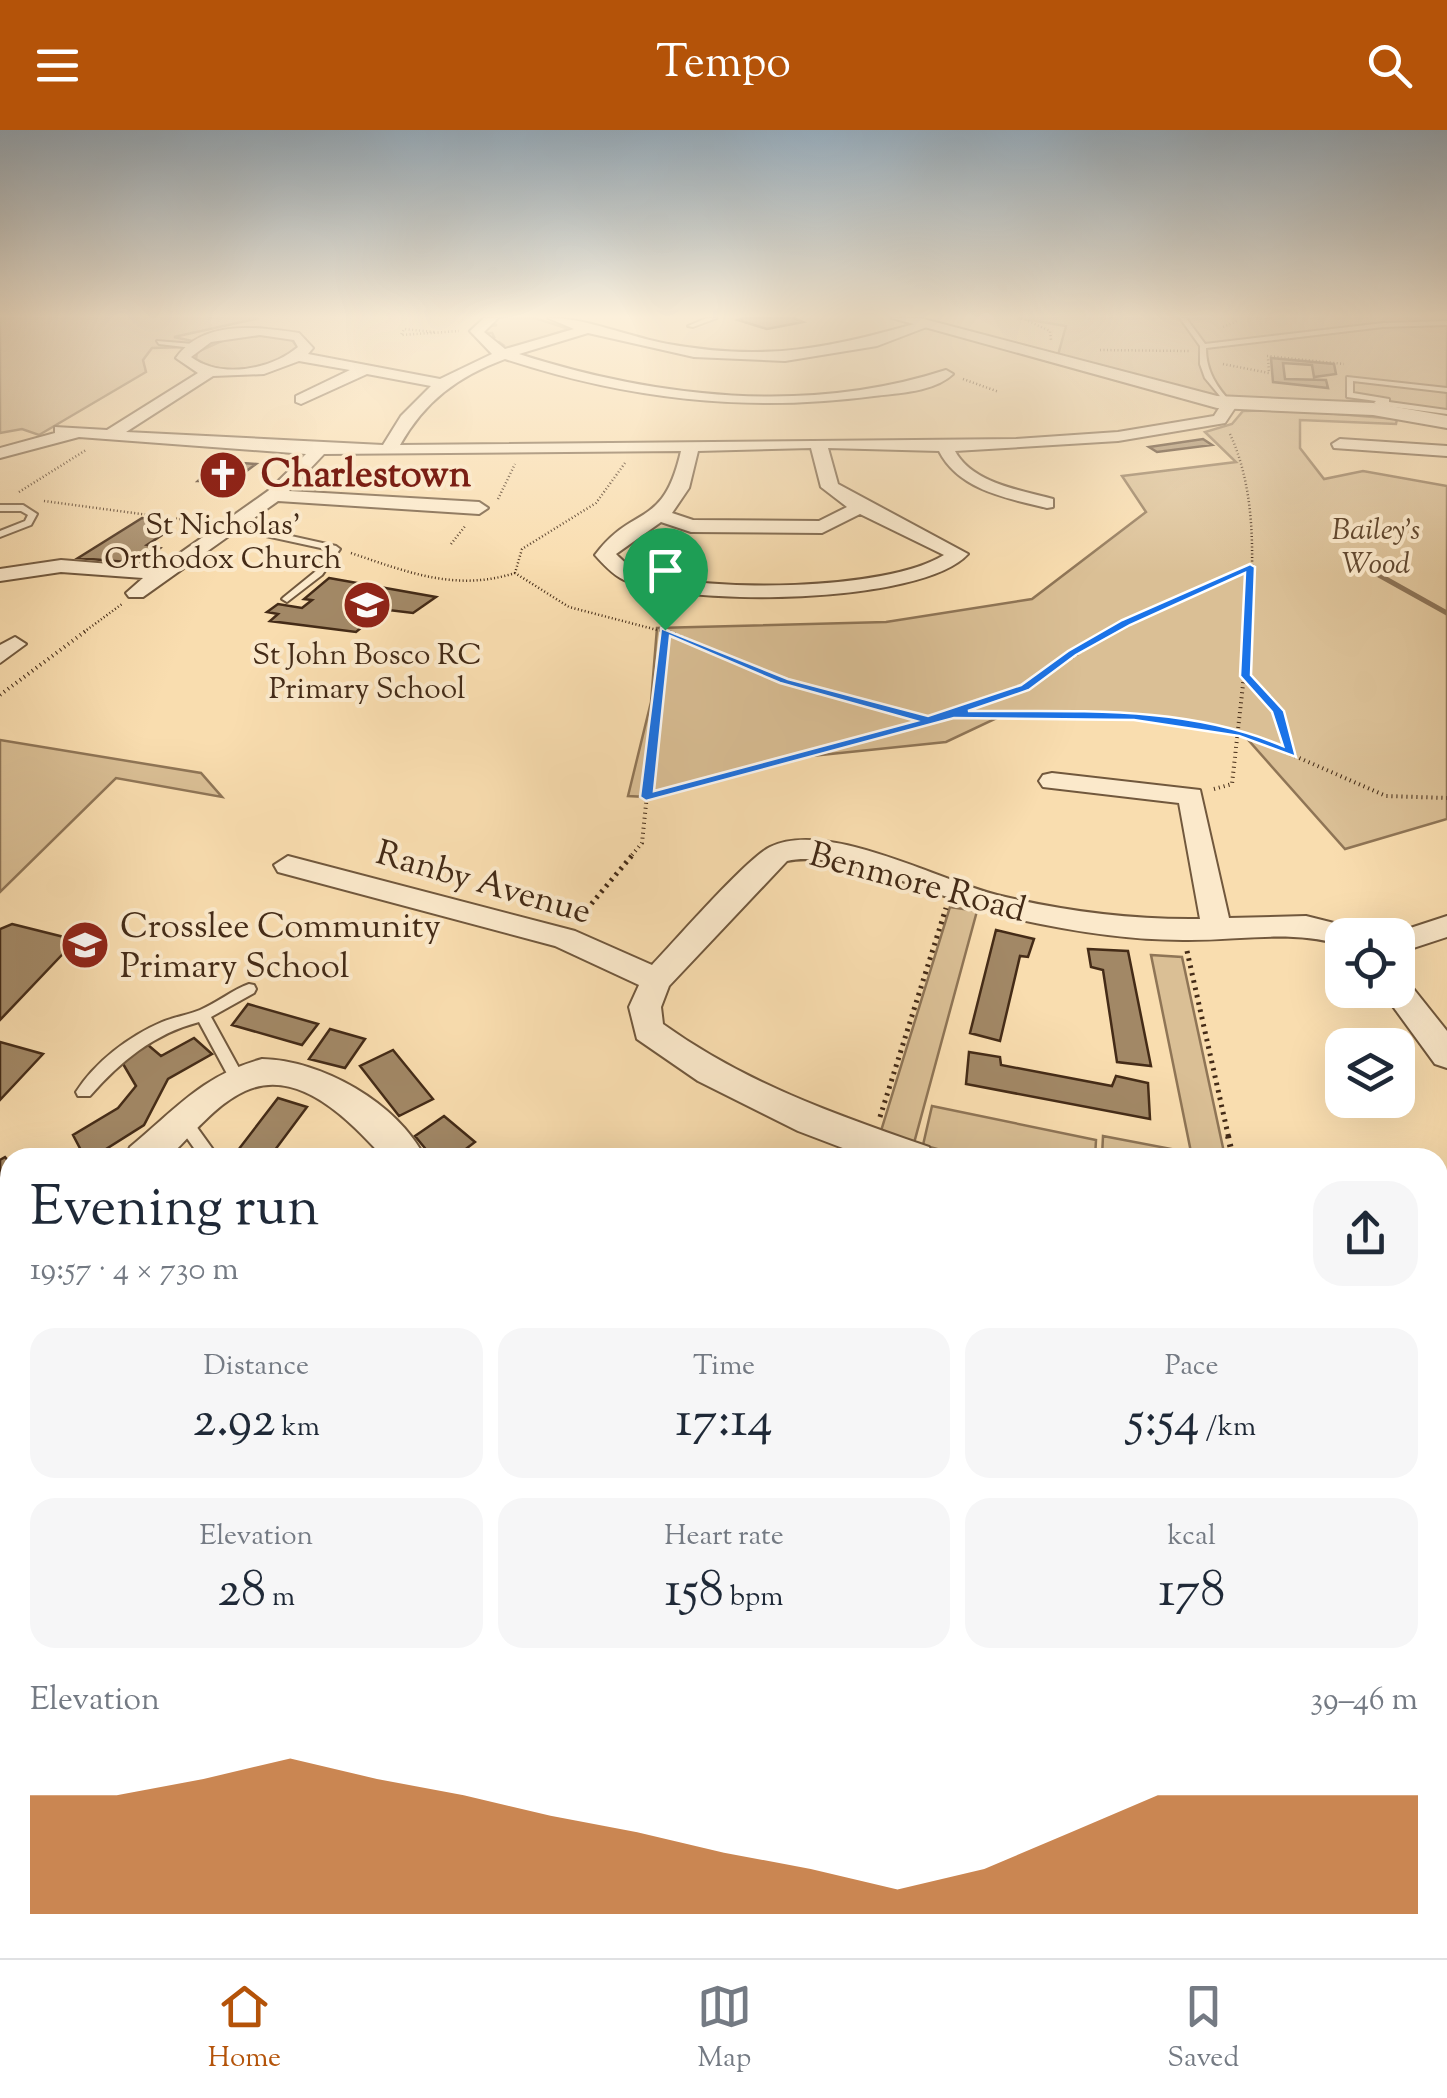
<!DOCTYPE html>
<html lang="en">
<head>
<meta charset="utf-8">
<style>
	:root { --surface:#fff; --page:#f6f6f7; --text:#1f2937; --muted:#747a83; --line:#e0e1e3; --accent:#b45309 }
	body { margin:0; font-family:"Sorts Mill Goudy",serif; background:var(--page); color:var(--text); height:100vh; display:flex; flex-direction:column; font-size:38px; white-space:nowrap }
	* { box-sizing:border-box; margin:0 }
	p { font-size:32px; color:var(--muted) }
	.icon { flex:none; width:55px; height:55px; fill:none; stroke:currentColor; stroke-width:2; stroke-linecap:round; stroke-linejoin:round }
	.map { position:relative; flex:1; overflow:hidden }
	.drawer { position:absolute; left:0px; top:1018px; width:1448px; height:812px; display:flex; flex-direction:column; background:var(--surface); border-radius:30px 30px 0 0; box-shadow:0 10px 40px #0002 }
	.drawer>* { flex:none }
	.buttons { position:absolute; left:1325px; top:788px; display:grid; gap:20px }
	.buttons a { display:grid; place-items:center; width:90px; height:90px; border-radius:20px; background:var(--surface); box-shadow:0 10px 40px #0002; font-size:50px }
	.pin { position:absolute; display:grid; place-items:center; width:85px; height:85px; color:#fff; margin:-102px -42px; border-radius:50% 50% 50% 0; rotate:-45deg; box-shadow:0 0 10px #0007 }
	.pin .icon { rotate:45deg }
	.round { display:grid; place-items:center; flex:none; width:105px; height:105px; border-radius:30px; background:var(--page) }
	.headline { display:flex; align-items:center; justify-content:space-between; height:170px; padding:0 30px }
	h1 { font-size:55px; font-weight:600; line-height:75px }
	.stats { display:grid; grid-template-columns:repeat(3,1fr); gap:15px; height:170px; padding:10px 30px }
	.stats div { display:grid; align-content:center; border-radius:25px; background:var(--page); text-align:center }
	.stats b { font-size:50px; font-weight:600 }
	.stats small { font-size:28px; font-weight:400 }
	.stats p { font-size:28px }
	.chart { height:280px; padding:20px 30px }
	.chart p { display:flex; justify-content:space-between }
	.chart svg { width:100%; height:180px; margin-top:10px; fill:var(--accent); opacity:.7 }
	header { display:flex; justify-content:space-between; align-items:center; height:130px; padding:0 30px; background:var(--accent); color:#fff; font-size:45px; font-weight:600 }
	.menu { display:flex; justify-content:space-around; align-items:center; height:140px; border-top:2px solid var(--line); background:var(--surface); font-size:28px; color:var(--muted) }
	.menu a { display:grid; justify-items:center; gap:5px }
	.menu .current { color:var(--accent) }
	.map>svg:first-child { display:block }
	.green { fill:#dabf95; stroke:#8f7556; stroke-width:2.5 }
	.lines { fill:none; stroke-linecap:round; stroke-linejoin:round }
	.stream { stroke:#8b7153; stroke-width:5 }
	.building { fill:#a28866; stroke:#442b17; stroke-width:2.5 }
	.service-casing { stroke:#71583d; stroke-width:4 }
	.minor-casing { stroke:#71583d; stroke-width:4 }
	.tertiary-casing { stroke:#71583d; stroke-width:4 }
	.path-far4 { stroke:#442b17; stroke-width:2.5; stroke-dasharray:1 2.5; stroke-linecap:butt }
	.path-far3 { stroke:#442b17; stroke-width:4; stroke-dasharray:1 4; stroke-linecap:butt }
	.path-far2 { stroke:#442b17; stroke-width:5; stroke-dasharray:2.5 5; stroke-linecap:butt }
	.path-far1 { stroke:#442b17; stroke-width:6; stroke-dasharray:2.5 6; stroke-linecap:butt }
	.path { stroke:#442b17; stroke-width:8; stroke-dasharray:4 8; stroke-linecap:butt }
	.service { fill:#fbe9cb; fill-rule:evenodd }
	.minor { fill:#fbe9cb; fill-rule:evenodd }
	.tertiary { fill:#fbe9cb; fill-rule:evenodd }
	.route { fill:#1a73e8; stroke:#fff; stroke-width:2.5; fill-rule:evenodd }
	.labels { text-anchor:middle; stroke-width:8; stroke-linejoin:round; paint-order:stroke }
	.far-poi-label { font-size:30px; fill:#442b17; stroke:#fbe9cb }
	.far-park-label { font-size:30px; font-style:italic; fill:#624930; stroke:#fbe9cb }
	.street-label { font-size:35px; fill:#442b17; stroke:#fbe9cb }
	.poi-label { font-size:35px; fill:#442b17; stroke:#fbe9cb; text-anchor:start }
	.far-district-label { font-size:38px; font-weight:bold; fill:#7a1f14; stroke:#fbe9cb }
</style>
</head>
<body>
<header><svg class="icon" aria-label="menu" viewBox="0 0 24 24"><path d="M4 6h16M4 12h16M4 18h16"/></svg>Tempo<svg class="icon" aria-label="search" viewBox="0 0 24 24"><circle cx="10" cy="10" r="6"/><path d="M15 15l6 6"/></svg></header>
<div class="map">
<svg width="1447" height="1828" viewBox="0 0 1447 1828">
	<rect width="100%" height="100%" fill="#f9ddaf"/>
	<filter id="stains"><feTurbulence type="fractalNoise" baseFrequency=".002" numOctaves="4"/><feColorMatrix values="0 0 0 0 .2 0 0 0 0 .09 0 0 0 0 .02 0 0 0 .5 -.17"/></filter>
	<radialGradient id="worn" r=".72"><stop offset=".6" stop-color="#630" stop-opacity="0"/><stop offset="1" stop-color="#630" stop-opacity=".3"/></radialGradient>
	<!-- green -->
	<path class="green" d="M0 188H259L174 207 197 212 188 217 152 218 143 230 146 242 39 305 22 299 0 303Z
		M496 188H535L569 199 505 220 495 217 503 215 499 212 488 214 484 208 494 207 492 203H482L483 197 497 195 488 193Z
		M1018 188H1447V286L1364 271 1230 272 1058 225 1066 196Z
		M262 204 291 209 298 218C273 238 224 248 196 229L197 222 226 209Z
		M1289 280 1397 289 1396 294 1300 290V318L1324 349 1363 341 1447 356V689L1345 719 1242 603 1134 586 1003 585 946 612 792 628 647 667 628 666 651 572 657 498 886 492 1032 469 1146 382 1122 346 1236 332 1205 302 1232 294 1243 281Z
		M0 610 201 643 222 667 116 648 0 762Z
		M950 777 977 781 914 1013 881 1001Z
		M1151 825 1182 827 1225 1027H1192Z
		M932 976 1096 1010 1095 1028 965 1027 923 1015Z
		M1103 1006 1182 1021 1183 1027H1102Z"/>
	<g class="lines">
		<!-- stream -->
		<path class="stream" d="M1377 444 1447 483"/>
	</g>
	<!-- building -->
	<path class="building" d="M744 188H794L803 192 767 199 738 190Z
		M1271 228 1334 234 1336 244 1314 247 1312 235 1283 233 1285 249 1326 250 1328 258 1273 252Z
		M1203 309 1212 315 1157 322 1149 317Z
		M228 332 256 334 233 351H198L217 334Z
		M142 388 161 391 152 397 161 399 154 404 162 405 147 415 160 418 139 433 78 428Z
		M329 448 436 467 413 483 364 477 349 489 367 493 356 502 270 491 278 484 267 482 278 474 302 478 312 470 304 469Z
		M12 794 76 810 0 890V799Z
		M996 800 1034 809 1028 827 1020 826 1000 911 970 903Z
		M1088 819 1128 821 1151 936 1117 932 1103 840 1091 837Z
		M248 874 318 894 302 915 232 895Z
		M330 899 365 909 345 938 309 929Z
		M194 908 212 924 168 949 144 995 106 1019 83 1024 73 1005 118 978 136 956 119 927 148 915 161 926Z
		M0 912 43 924 0 970Z
		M393 920 433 969 399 986 360 936Z
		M969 922 1000 927 1001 935 1112 956 1116 946 1148 953 1150 989 966 954Z
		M278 968 307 977 269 1028H232Z
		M444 986 475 1012 454 1028H433L415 1006Z
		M5 1027 10 1033V1069L0 1075V1030Z
		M1438 1169 1447 1182V1223L1438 1229Z
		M0 1389 10 1391V1413L0 1431Z
		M1438 1453 1447 1455V1527L1442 1526 1438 1504Z
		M10 1465V1514L0 1511V1482Z
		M310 1820H361L358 1828H331Z
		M601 1820H638V1828H599Z
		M703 1820H775L795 1827 701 1828Z"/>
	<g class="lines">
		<!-- service casing -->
		<g class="service-casing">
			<path id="service" d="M707 188H717L693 197 688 196Z
				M1180 188H1186L1205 214 1383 193 1447 191V195L1383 197 1206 218C1206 242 1217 257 1233 275L1229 277 1205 248 1200 234V216Z
				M157 211 193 214 196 216 193 218 159 214Z
				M1347 247 1447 258V262L1353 251V263L1389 269V272L1447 280V284L1378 275 1374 273 1376 271 1347 267Z
				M0 375H23L37 384 31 395 0 407V401L25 391 28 385 21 381H0Z
				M232 393 336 416 340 419 322 445 287 472 282 469 284 467 316 441 330 420 229 398V394Z
				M249 854 254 855 256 859 254 863 211 887 245 949 242 953H232L199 892C153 904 120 932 90 966H78L76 962C95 932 129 906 162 892 174 887 188 885 200 880 217 873 232 860 249 854Z
				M185 987 191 989 219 1028H201L177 994 179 989Z"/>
		</g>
		<!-- minor casing -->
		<g class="minor-casing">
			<path id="minor" d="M484 188H498L484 202 505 219 574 199 548 188C588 188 628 207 668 214 768 232 829 218 925 191L932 195 877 216 785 231 694 227 588 203 519 224C656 268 807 285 946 240L953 244C934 262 899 263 874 266 745 283 627 269 505 229 457 247 425 271 400 315L1016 309 1118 302 1214 286 1223 272 1237 275 1225 293 1118 311 955 321C972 353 1020 360 1053 369V377L1047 378C1006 368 959 360 939 321L828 318 838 354 968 424C921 475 686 477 624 450 613 445 603 434 595 425 634 373 663 400 681 321L324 324 289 361 479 372 488 378 479 384 278 371 143 467H129L126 463 143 448 61 442 0 451V439L61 430 159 438 268 361 306 324 79 307 0 328V318L55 303V297L107 300 198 243 176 228C203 189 258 197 299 203L313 218 308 224 440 249 492 224 470 201ZM260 205 294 210 298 217C271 240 220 249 191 227L211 212ZM299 231 350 240 296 266V272L301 274 367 244 431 256 401 286 383 315 126 302 213 246 264 244ZM811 318 821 357 847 377 819 391 693 390 672 383 689 358 698 321ZM860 384 944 425C887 461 705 463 641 442 631 439 623 431 616 424L661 392 691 402 822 403Z
				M1340 309 1447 316V326L1334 318 1332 314Z
				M15 507 26 514 0 533V515Z
				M1052 643 1200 660 1229 788 1306 786 1354 798 1359 805H1342V815C1289 799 1237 811 1183 810 1127 810 1071 801 1016 789 955 776 844 718 787 731L669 856 661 877 663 894C745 953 834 984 929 1017L934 1028H869L798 1001 698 951 637 909 629 877 639 855 555 816 278 742 274 735 288 726 575 801 652 835C675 811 746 729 770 717 826 689 940 751 997 765 1063 781 1132 790 1200 789L1179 673 1043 657 1039 651 1043 645Z
				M1447 786V807L1398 823V805H1389Z
				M1398 849 1408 852 1447 901V938L1435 934 1381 860H1398Z
				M262 929C321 930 398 973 425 1028H384C351 992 299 936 245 961 216 974 191 1006 168 1028H125L130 1017C176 979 203 945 262 929Z
				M10 1086V1122L0 1126V1090Z
				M1447 1094V1128L1438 1129V1095Z
				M0 1223 10 1227V1288L0 1284Z
				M1438 1294 1447 1298V1351L1438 1347Z
				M10 1297V1344L0 1348V1302Z
				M10 1669V1736L0 1740V1674Z
				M432 1820H488L485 1828H429Z
				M1087 1820H1143V1828H1087Z
				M1187 1820H1261L1264 1828H1190Z"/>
		</g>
		<!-- tertiary casing -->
		<g class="tertiary-casing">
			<path id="tertiary" d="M892 188H920L1217 266 1373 273 1447 286V298L1373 285 1217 278Z"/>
		</g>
		<!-- path-far4 -->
		<path class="path-far4" d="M1022 188 1050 201 1051 210
			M1223 197 1239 190
			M434 202 404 199 401 205 459 201
			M1100 220 1189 221
			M1267 226 1344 234
			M1223 234 1269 243 1268 227
			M963 249 999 262
			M1230 304C1258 365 1253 436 1249 502
			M625 333 596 373 522 419 515 443 569 477 665 502
			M19 362 86 320
			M498 369 515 334
			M44 371 201 392
			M451 414 466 395
			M351 423C407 442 456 462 515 443
			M665 500 670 502
			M84 502 122 474
			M1108 502 1250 437"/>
		<!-- path-far3 -->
		<path class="path-far3" d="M665 500 784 551 926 590
			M1247 547 1278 581 1292 624
			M0 565 87 500
			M956 583 1025 558 1113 500
			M1214 659 1232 654 1249 500
			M647 667 954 584 1134 586 1242 603 1386 666 1447 668
			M632 725 642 713 664 500"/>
		<!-- path-far2 -->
		<path class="path-far2" d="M577 791 634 723
			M1187 821 1229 1009
			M880 987 946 778"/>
		<!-- path-far1 -->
		<path class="path-far1" d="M1228 1006 1233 1028"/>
		<!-- path -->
		<path class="path" d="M890 1820 892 1828"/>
		<!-- service -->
		<use href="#service" class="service"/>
		<!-- minor -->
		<use href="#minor" class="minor"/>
		<!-- tertiary -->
		<use href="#tertiary" class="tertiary"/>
	</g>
	<!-- sky -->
	<linearGradient id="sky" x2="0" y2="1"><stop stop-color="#96acbc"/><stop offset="0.42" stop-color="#fcf0db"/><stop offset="1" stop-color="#fcf0db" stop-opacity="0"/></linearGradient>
	<rect width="1447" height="444" fill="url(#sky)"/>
	<!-- route -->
	<path class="route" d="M1250 434 1255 437 1251 545 1284 581 1296 627 1239 606 1134 590 954 588 646 671 640 667 661 498 788 549 928 586 1021 555 1068 521 1122 490ZM1245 443 1240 546 1272 582 1283 616C1184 574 1073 582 968 581L1029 560 1076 525 1130 495ZM670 506 780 553 916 591 654 661Z"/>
	<!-- icons -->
	<defs>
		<g id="church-disc" transform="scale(2.5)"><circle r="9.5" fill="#8f2418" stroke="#fbe9cb"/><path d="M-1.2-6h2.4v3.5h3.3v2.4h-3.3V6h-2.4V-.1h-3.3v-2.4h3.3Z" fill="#fff"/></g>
		<g id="school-disc" transform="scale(2.5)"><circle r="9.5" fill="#8f2418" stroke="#fbe9cb"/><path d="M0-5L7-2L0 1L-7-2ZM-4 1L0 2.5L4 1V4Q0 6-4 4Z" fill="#fff"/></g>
	</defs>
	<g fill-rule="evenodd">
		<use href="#church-disc" x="223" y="345"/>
		<use href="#school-disc" x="367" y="475"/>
		<use href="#school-disc" x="85" y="815"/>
	</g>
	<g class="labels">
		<!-- far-poi labels -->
		<g class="far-poi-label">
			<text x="223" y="404">St Nicholas'<tspan x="223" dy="34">Orthodox Church</tspan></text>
			<text x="367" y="534">St John Bosco RC<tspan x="367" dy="34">Primary School</tspan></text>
		</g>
		<!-- far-park labels -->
		<g class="far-park-label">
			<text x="1376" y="409">Bailey's<tspan x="1376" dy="34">Wood</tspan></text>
		</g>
		<!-- street labels -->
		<g class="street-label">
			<text transform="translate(484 751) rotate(16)" y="12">Ranby Avenue</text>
			<text transform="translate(918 751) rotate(15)" y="12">Benmore Road</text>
		</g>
		<!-- poi labels -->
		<g class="poi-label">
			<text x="120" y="807">Crosslee Community<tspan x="120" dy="40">Primary School</tspan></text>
		</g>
		<!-- far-district labels -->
		<g class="far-district-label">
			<text x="366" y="356">Charlestown</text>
		</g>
	</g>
	<rect width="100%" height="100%" filter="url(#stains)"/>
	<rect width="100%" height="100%" fill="url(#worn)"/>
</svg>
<div class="buttons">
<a><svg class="icon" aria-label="locate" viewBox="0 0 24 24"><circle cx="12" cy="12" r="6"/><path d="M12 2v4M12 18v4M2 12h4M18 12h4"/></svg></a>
<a><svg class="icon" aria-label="layers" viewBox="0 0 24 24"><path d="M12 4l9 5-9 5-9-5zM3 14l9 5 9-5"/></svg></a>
</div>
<div class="pin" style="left:665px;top:500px;background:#1e9e55"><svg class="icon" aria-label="arrive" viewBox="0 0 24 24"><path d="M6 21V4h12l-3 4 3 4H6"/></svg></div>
<section class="drawer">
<div class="headline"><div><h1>Evening run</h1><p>19:57 · 4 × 730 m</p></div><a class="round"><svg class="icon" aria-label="share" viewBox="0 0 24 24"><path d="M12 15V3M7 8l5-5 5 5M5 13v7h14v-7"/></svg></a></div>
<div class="stats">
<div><p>Distance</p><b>2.92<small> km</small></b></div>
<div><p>Time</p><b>17:14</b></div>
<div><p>Pace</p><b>5:54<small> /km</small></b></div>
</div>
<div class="stats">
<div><p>Elevation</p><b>28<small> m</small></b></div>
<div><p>Heart rate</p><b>158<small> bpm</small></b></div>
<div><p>kcal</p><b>178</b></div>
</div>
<div class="chart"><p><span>Elevation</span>39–46 m</p>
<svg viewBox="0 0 160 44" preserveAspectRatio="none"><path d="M0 44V15L10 15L20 11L30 6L40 11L50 15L60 20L70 24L80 29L90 33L100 38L110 33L120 24L130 15L140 15L150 15L160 15V44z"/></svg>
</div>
</section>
</div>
<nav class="menu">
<a class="current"><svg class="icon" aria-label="home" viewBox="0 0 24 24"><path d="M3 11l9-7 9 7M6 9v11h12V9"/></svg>Home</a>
<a><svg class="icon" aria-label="map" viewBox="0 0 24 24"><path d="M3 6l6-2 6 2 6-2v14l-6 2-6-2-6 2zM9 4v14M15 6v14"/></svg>Map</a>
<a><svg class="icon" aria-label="saved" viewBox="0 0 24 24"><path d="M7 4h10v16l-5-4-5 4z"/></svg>Saved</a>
</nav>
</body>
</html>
